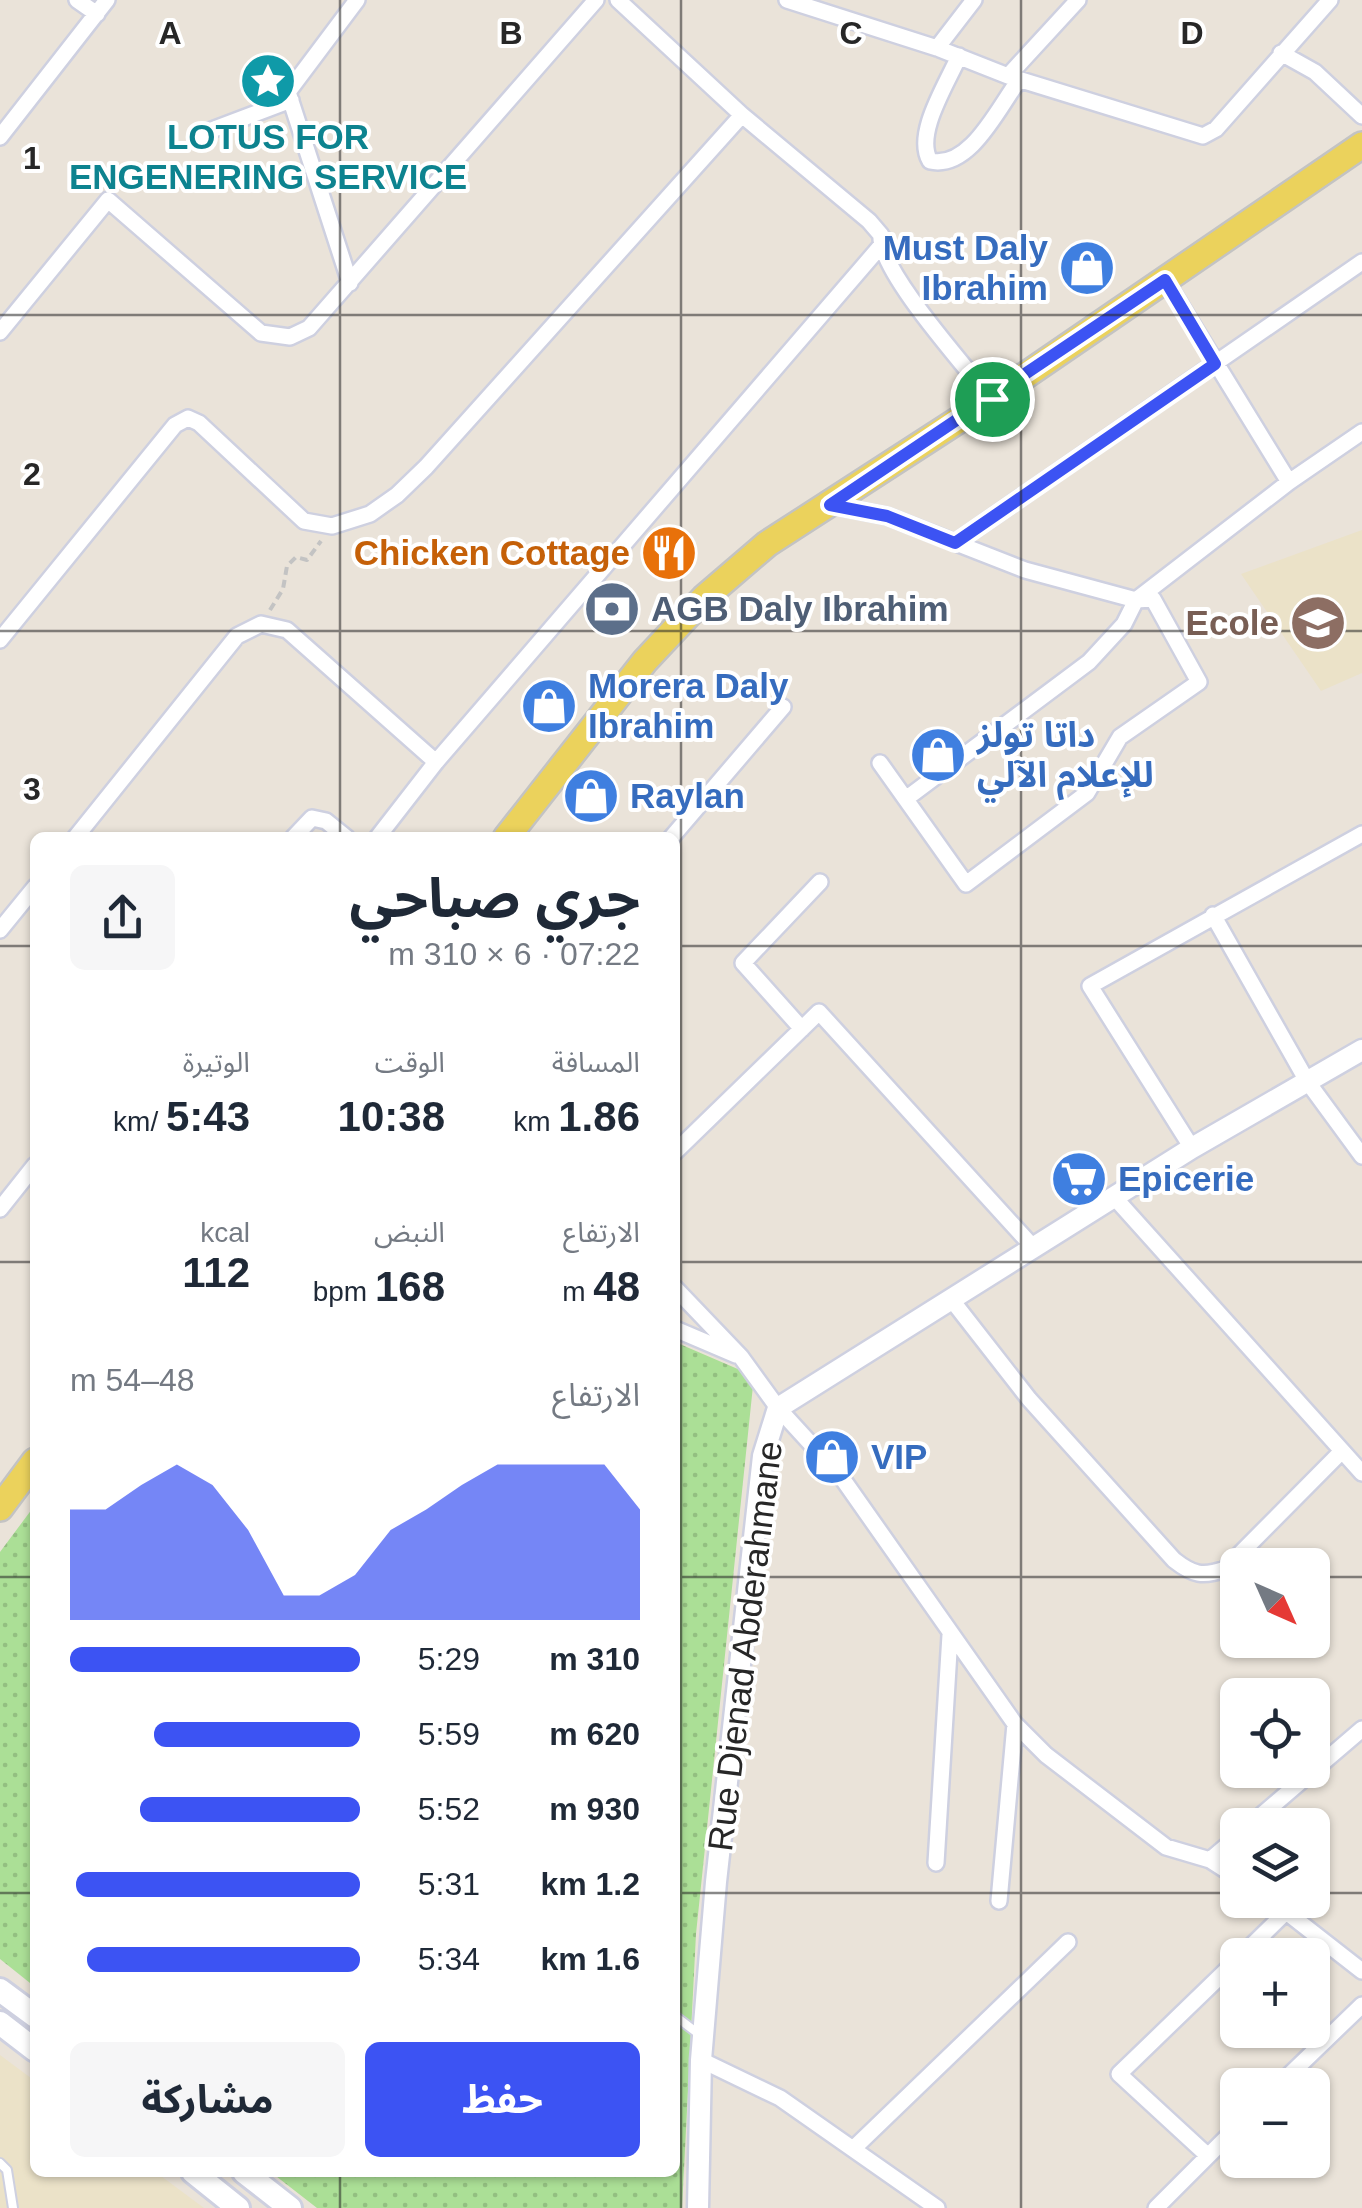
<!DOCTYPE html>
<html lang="ar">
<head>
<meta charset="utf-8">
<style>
	:root { --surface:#fff; --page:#f6f6f7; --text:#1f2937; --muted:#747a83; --accent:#3c53f3 }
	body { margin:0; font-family:Arial,"Noto Sans Arabic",sans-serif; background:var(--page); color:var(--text); direction:rtl; height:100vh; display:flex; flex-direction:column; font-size:38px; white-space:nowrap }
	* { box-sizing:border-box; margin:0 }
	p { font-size:32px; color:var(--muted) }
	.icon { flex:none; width:55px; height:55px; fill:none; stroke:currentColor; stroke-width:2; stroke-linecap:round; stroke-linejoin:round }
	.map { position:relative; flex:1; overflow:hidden; direction:ltr }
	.drawer { position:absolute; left:30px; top:832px; width:650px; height:1345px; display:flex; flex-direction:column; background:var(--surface); border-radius:15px; box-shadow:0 2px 8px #0004; direction:rtl }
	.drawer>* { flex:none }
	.needle { width:65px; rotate:135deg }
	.buttons { position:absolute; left:1220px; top:1548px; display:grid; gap:20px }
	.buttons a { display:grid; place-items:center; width:110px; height:110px; border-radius:15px; background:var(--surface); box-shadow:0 2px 8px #0004; font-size:50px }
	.pin { position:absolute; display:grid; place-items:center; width:85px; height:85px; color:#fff; margin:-42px; border:5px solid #fff; border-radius:50%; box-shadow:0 2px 10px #0007 }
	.round { display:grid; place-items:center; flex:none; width:105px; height:105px; border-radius:15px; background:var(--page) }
	.summary { display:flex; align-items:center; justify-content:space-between; height:170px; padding:0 40px }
	h1 { font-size:55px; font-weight:700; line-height:75px }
	.figures { display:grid; grid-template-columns:repeat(3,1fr); gap:15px; height:170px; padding:10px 40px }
	.figures div { display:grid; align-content:center }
	.figures b { font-size:42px; font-weight:700 }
	.figures small { font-size:28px; font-weight:400 }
	.figures p { font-size:28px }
	.chart { height:280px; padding:20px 40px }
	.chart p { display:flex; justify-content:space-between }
	.chart svg { width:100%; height:180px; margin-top:10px; fill:var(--accent); opacity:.7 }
	.cta { display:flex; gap:20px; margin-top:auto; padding:20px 40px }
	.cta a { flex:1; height:115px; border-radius:15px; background:var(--accent); color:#fff; font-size:40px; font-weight:700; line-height:115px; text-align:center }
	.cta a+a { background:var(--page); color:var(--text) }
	ul { padding:0 40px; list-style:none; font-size:32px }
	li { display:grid; grid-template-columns:160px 120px 1fr; align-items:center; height:75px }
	li i { height:25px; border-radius:12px; background:var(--accent) }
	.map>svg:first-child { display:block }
	.education { fill:#ebe2c8 }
	.grass { fill:url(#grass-dots) }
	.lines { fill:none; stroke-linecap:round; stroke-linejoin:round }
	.service-casing { stroke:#ced0e0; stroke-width:12 }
	.minor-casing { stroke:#ced0e0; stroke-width:20 }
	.tertiary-casing { stroke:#ced0e0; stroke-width:25 }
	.secondary-casing { stroke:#ced0e0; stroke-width:28 }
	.primary-casing { stroke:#c3c3c3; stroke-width:30 }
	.path { stroke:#c3c3c3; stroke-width:4; stroke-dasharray:8 5; stroke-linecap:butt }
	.service { stroke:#fff; stroke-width:8 }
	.minor { stroke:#fff; stroke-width:15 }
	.tertiary { stroke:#fff; stroke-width:20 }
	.secondary { stroke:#fff; stroke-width:22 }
	.primary { stroke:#ebd25c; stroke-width:25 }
	.route-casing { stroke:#fff; stroke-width:20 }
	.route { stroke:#3c53f3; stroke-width:12 }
	.grid { fill:none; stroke:#272727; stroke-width:2.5; stroke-opacity:0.55 }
	.labels { text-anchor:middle; stroke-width:8; stroke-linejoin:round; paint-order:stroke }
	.culture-label { font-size:35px; font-weight:bold; fill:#0d838f; stroke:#fff }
	.shop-label { font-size:35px; font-weight:bold; fill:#366cbe; stroke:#fff; text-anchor:start }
	.food-label { font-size:35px; font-weight:bold; fill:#c56008; stroke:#fff; text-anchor:end }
	.service-label { font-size:35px; font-weight:bold; fill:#4e5e75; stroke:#fff; text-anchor:start }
	.education-label { font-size:35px; font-weight:bold; fill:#785e54; stroke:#fff; text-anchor:end }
	.street-label { font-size:35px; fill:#272727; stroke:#fff }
	.grid-label { font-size:32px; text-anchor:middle; font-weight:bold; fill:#272727; stroke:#fff; stroke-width:8; stroke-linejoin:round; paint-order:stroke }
</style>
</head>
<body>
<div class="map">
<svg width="1362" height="2208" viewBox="0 0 1362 2208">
	<defs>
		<pattern id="grass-dots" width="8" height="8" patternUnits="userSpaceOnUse" patternTransform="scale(2.5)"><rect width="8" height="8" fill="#abdf96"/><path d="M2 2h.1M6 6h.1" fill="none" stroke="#93bf81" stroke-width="1.8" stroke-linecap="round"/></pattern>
	</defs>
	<rect width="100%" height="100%" fill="#eae3d9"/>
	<!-- education -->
	<path class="education" d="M1362 530V673L1321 691 1241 574Z
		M0 2055 35 2081V2172L157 2173 204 2208H0Z"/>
	<!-- grass -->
	<path class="grass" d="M675 1342 754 1376 696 1934 682 2208H317L272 2173 675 2172Z
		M35 1505V1987L0 1959V1552Z"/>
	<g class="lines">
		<!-- service casing -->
		<g class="service-casing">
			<path id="service" d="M675 2016 700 2035
				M0 2163 7 2170 13 2208"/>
		</g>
		<!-- minor casing -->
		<g class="minor-casing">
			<path id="minor" d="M77 0 97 14
				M618 0 742 115 869 221 881 235C877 269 967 368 991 399
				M787 0 937 48 1008 76 1203 136 1216 129 1330 0
				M937 48 974 0
				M1281 53 1315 72 1362 116
				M959 56C947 84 914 134 930 161 970 170 998 108 1019 80
				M1008 76 1078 0
				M201 134 291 100
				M0 137 107 0
				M1165 280 1289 482
				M350 283 288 92 357 0
				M0 332 108 200 261 333 290 337 309 328 596 0
				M831 505 887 516 1025 570 1136 600 1153 599 1199 682 1120 737 1087 793 966 884 880 763
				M955 543 1362 262
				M0 640 175 425 188 418 199 423 304 521 332 526 370 514 397 495 426 467 742 115
				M907 798 1089 662 1124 624 1136 600 1289 482 1362 432
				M75 838 237 636 261 624 287 630 436 762
				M293 838 312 818 326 821 347 838
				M377 838 436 762 879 248
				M671 838 783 707
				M1213 915 1307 1081 1362 1156
				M0 930 35 887
				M802 1029 743 963 820 882
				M1192 1148 1090 986 1362 834
				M675 1152 819 1012 1033 1247
				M1115 1198 1362 1473
				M0 1209 35 1165
				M675 1288 741 1357 778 1408 842 1478 1015 1724 1046 1755 1166 1847 1210 1860 1238 1878
				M951 1299 1029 1399 1174 1560C1193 1575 1203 1577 1225 1569L1342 1451
				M675 1329 736 1355
				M1250 1825 1362 1729
				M1210 1860 1238 1836
				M936 1863 950 1635
				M1271 1900 1362 1971
				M999 1901 1015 1724
				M1242 1955 1287 1911
				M701 2060 780 2098 937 2208
				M1279 2085 1362 2005
				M853 2149 1068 1942
				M1207 2155 1119 2074 1238 1959
				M1156 2208 1238 2126"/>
		</g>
		<!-- tertiary casing -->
		<g class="tertiary-casing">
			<path id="tertiary" d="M698 2208 701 2060 716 1882 763 1456 778 1408 1192 1148 1362 1050"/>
		</g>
		<!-- secondary casing -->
		<g class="secondary-casing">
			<path id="secondary" d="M0 1990 35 2016
				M0 2023 35 2050
				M193 2172 238 2208
				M244 2172 290 2208"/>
		</g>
		<!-- primary casing -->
		<g class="primary-casing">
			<path id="primary" d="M506 838 645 661 704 598 767 544 991 399 1362 145
				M0 1508 35 1461"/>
		</g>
		<!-- path -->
		<path class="path" d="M270 610 283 589 287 566 296 557 307 560 321 541"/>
		<!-- service -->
		<use href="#service" class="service"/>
		<!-- minor -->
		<use href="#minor" class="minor"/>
		<!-- tertiary -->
		<use href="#tertiary" class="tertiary"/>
		<!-- secondary -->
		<use href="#secondary" class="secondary"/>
		<!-- primary -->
		<use href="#primary" class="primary"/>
	</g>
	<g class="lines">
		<!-- route casing -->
		<g class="route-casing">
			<path id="route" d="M1165 280 1215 364 955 543 887 516 830 505Z"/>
		</g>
		<!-- route -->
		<use href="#route" class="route"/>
	</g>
	<!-- grid -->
	<path class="grid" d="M340 0V838M681 0V2208M1021 0V2208M0 315H1362M0 631H1362M0 946H35M675 946H1362M0 1262H35M675 1262H1362M0 1577H35M675 1577H1238M1312 1577H1362M0 1893H35M675 1893H1238M1312 1893H1362M340 2172V2208"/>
	<!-- icons -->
	<defs>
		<g id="sight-disc" transform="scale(2.875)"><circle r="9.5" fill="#0f9aa8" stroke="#fff"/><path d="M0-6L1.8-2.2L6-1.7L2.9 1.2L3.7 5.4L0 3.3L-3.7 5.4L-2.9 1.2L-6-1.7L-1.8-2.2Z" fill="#fff"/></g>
		<g id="shop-disc" transform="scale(2.875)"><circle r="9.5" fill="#3f7fe0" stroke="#fff"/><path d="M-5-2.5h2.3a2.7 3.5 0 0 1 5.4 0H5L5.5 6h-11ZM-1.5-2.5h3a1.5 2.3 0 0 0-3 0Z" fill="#fff"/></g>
		<g id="restaurant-disc" transform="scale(2.875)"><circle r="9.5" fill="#e8710a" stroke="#fff"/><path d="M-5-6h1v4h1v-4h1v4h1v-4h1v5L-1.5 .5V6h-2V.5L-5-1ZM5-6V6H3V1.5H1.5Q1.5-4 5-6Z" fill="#fff"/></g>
		<g id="bank-disc" transform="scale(2.875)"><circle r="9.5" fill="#5c6f8a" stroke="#fff"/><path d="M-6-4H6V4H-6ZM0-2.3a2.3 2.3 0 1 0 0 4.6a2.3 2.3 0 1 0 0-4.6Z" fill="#fff"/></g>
		<g id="school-disc" transform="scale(2.875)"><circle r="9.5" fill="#8d6e63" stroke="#fff"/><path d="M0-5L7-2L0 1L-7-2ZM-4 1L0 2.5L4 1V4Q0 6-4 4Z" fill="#fff"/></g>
		<g id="supermarket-disc" transform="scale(2.875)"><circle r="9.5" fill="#3f7fe0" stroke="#fff"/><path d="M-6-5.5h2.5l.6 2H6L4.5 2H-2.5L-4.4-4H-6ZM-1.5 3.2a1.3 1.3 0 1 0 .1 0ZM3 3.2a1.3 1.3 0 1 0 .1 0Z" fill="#fff"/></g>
	</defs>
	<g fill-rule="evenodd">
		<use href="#sight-disc" x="268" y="81"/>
		<use href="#shop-disc" x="1087" y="268"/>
		<use href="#restaurant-disc" x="669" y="553"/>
		<use href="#bank-disc" x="612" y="609"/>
		<use href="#school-disc" x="1318" y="623"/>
		<use href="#shop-disc" x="549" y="706"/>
		<use href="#shop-disc" x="938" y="755"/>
		<use href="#shop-disc" x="591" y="796"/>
		<use href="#supermarket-disc" x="1079" y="1179"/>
		<use href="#shop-disc" x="832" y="1457"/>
	</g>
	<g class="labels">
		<!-- culture labels -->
		<g class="culture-label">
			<text x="268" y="149">LOTUS FOR<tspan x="268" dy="40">ENGENERING SERVICE</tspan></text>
		</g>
		<!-- shop labels -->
		<g class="shop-label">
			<text x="1048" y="260" text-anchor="end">Must Daly<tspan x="1048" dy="40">Ibrahim</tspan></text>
			<text x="588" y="698">Morera Daly<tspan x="588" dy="40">Ibrahim</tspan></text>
			<text x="977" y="747">داتا تولز<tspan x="977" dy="40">للإعلام الآلي</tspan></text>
			<text x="630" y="808">Raylan</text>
			<text x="1118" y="1191">Epicerie</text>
			<text x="871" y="1469">VIP</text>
		</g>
		<!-- food labels -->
		<g class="food-label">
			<text x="630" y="565">Chicken Cottage</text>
		</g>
		<!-- service labels -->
		<g class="service-label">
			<text x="651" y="621">AGB Daly Ibrahim</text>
		</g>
		<!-- education labels -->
		<g class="education-label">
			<text x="1279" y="635">Ecole</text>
		</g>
		<!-- street labels -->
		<g class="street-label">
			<text transform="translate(745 1646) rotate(-83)" y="12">Rue Djenad Abderahmane</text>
		</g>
	</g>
	<g class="grid-label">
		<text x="170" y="44">A</text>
		<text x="511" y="44">B</text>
		<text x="851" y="44">C</text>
		<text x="1192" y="44">D</text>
		<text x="32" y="169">1</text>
		<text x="32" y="485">2</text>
		<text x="32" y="800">3</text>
	</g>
</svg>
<div class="buttons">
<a><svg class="needle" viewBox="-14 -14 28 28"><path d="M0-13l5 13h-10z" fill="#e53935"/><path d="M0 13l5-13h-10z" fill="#747a83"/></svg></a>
<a><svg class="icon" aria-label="locate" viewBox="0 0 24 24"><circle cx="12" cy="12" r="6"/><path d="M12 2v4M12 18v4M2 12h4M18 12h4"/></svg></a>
<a><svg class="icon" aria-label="layers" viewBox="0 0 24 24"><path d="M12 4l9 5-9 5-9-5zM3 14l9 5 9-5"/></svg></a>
<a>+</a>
<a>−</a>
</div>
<div class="pin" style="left:992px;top:399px;background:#1e9e55"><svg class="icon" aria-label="arrive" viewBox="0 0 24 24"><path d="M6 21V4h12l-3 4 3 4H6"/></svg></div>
<section class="drawer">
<div class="summary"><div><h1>جري صباحي</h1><p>07:22 · 6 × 310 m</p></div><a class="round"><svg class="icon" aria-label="share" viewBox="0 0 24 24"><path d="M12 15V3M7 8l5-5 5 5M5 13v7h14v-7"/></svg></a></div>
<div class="figures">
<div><p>المسافة</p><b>1.86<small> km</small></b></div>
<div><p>الوقت</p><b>10:38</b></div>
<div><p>الوتيرة</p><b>5:43<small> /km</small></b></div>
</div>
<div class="figures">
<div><p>الارتفاع</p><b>48<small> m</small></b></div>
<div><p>النبض</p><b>168<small> bpm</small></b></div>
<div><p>kcal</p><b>112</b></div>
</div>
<div class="chart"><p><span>الارتفاع</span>48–54 m</p>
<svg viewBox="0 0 160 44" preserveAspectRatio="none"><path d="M0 44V17L10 17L20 11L30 6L40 11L50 22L60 38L70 38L80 33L90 22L100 17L110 11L120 6L130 6L140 6L150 6L160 17V44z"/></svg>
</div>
<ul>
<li><b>310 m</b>5:29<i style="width:100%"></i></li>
<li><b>620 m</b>5:59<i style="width:71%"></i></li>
<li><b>930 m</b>5:52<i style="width:76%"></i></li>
<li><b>1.2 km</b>5:31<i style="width:98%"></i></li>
<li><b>1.6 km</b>5:34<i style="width:94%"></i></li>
</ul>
<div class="cta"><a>حفظ</a><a>مشاركة</a></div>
</section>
</div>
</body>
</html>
